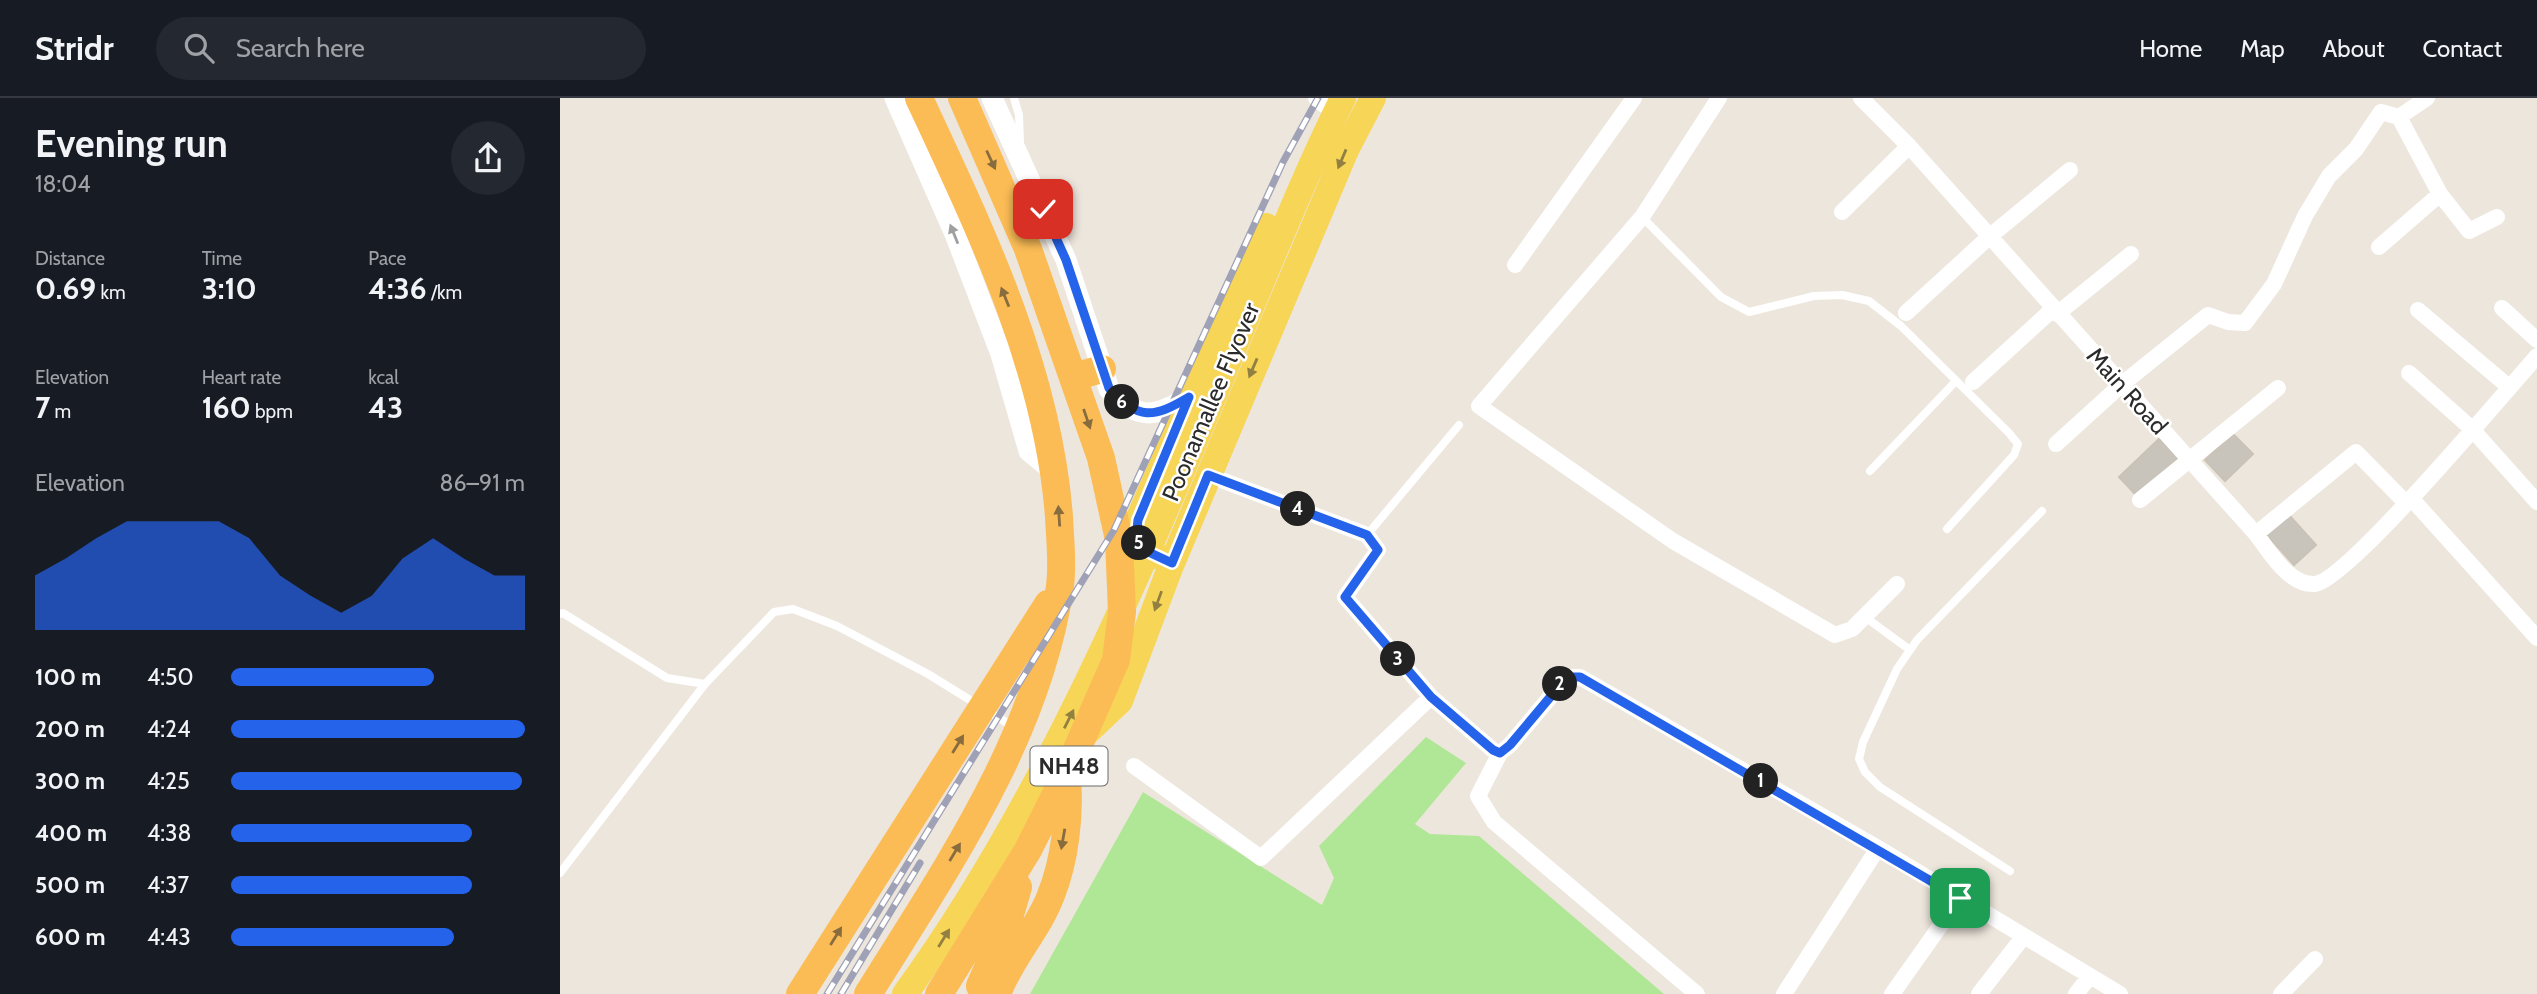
<!DOCTYPE html>
<html lang="en">
<head>
<meta charset="utf-8">
<style>
	:root { --surface:#171b24; --page:#242831; --text:#f1f3f6; --muted:#9ea1a6; --line:#363941; --accent:#2563eb }
	body { margin:0; font-family:Cabin,sans-serif; background:var(--page); color:var(--text); height:100vh; display:flex; flex-direction:column; font-size:26px; white-space:nowrap }
	* { box-sizing:border-box; margin:0 }
	p { font-size:23px; color:var(--muted) }
	.icon { flex:none; width:38px; height:38px; fill:none; stroke:currentColor; stroke-width:2; stroke-linecap:round; stroke-linejoin:round }
	.map { position:relative; flex:1; overflow:hidden }
	.details { display:flex; flex-direction:column; background:var(--surface); width:560px }
	.details>* { flex:none }
	.pin { position:absolute; display:grid; place-items:center; width:60px; height:60px; color:#fff; margin:-30px; border-radius:14px; box-shadow:0 4px 10px #0006 }
	.km { position:absolute; width:35px; height:35px; margin:-18px; border-radius:50%; background:#222; color:#fff; font-size:19px; line-height:35px; text-align:center }
	.round { display:grid; place-items:center; flex:none; width:74px; height:74px; border-radius:37px; background:var(--page) }
	.headline { display:flex; align-items:center; justify-content:space-between; height:119px; padding:0 35px }
	h1 { font-size:38px; font-weight:800; line-height:52px }
	.figures { display:grid; grid-template-columns:repeat(3,1fr); gap:10px; height:119px; padding:7px 35px }
	.figures div { display:grid; align-content:center }
	.figures b { font-size:30px; font-weight:800 }
	.figures small { font-size:19px; font-weight:400 }
	.figures p { font-size:19px }
	.chart { height:196px; padding:14px 35px }
	.chart p { display:flex; justify-content:space-between }
	.chart svg { width:100%; height:126px; margin-top:7px; fill:var(--accent); opacity:.7 }
	ul { padding:0 35px; list-style:none; font-size:23px }
	li { display:grid; grid-template-columns:112px 84px 1fr; align-items:center; height:52px }
	li i { height:18px; border-radius:9px; background:var(--accent) }
	header { display:flex; align-items:center; gap:42px; box-sizing:border-box; height:98px; padding:0 35px; background:var(--surface); border-bottom:2px solid var(--line) }
	header strong { font-size:33px }
	nav { display:flex; gap:38px; margin-inline-start:auto; font-size:24px }
	.search { width:490px; height:63px; background:var(--page); display:flex; align-items:center; gap:18px; box-sizing:border-box; padding:0 24px; border-radius:38px; color:var(--muted); font-size:26px }
	main { display:flex; flex:1; min-height:0 }
	.map>svg:first-child { display:block }
	.green { fill:#b0e796 }
	.building { fill:#c9c4bb; stroke:#c9c2b6; stroke-width:2 }
	.lines { fill:none; stroke-linecap:round; stroke-linejoin:round }
	.service { stroke:#fff; stroke-width:8 }
	.minor { stroke:#fff; stroke-width:16 }
	.tertiary { stroke:#fff; stroke-width:21 }
	.primary { stroke:#f7d557; stroke-width:26 }
	.trunk { stroke:#fbbc56; stroke-width:28 }
	.rail-casing { stroke:#9fa1b6; stroke-width:7 }
	.rail { stroke:#fff; stroke-width:4.5; stroke-dasharray:13; stroke-linecap:butt }
	.oneway { fill:#918041 }
	.oneway2 { fill:#896c3e }
	.oneway3 { fill:#a0a0a0 }
	.route-casing { stroke:#fff; stroke-width:14 }
	.route { stroke:#2563eb; stroke-width:9 }
	.labels { text-anchor:middle; stroke-width:5; stroke-linejoin:round; paint-order:stroke }
	.shield { fill:#fff; stroke:#6b6b6b; stroke-width:2 }
	.shield-label { font-size:23px; font-weight:bold; fill:#2b2b2b }
	.street-label { font-size:24px; fill:#2b2b2b; stroke:#fff }
</style>
</head>
<body>
<header>
<strong>Stridr</strong>
<div class="search"><svg class="icon" aria-label="search" viewBox="0 0 24 24"><circle cx="10" cy="10" r="6"/><path d="M15 15l6 6"/></svg>Search here</div>
<nav><a>Home</a><a>Map</a><a>About</a><a>Contact</a></nav>
</header>
<main>
<section class="details">
<div class="headline"><div><h1>Evening run</h1><p>18:04</p></div><a class="round"><svg class="icon" aria-label="share" viewBox="0 0 24 24"><path d="M12 15V3M7 8l5-5 5 5M5 13v7h14v-7"/></svg></a></div>
<div class="figures">
<div><p>Distance</p><b>0.69<small> km</small></b></div>
<div><p>Time</p><b>3:10</b></div>
<div><p>Pace</p><b>4:36<small> /km</small></b></div>
</div>
<div class="figures">
<div><p>Elevation</p><b>7<small> m</small></b></div>
<div><p>Heart rate</p><b>160<small> bpm</small></b></div>
<div><p>kcal</p><b>43</b></div>
</div>
<div class="chart"><p><span>Elevation</span>86–91 m</p>
<svg viewBox="0 0 160 44" preserveAspectRatio="none"><path d="M0 44V25L10 19L20 12L30 6L40 6L50 6L60 6L70 12L80 25L90 32L100 38L110 32L120 19L130 12L140 19L150 25L160 25V44z"/></svg>
</div>
<ul>
<li><b>100 m</b>4:50<i style="width:69%"></i></li>
<li><b>200 m</b>4:24<i style="width:100%"></i></li>
<li><b>300 m</b>4:25<i style="width:99%"></i></li>
<li><b>400 m</b>4:38<i style="width:82%"></i></li>
<li><b>500 m</b>4:37<i style="width:82%"></i></li>
<li><b>600 m</b>4:43<i style="width:76%"></i></li>
</ul>
</section>
<div class="map">
<svg width="1977" height="896" viewBox="0 0 1977 896">
	<rect width="100%" height="100%" fill="#ede6dc"/>
	<!-- green -->
	<path class="green" d="M866 639 906 665 855 726 870 736 919 738 1104 896H470L583 694 762 807 774 780 759 748Z"/>
	<!-- building -->
	<path class="building" d="M1673 336 1693 356 1665 383 1645 362Z
		M1599 341 1618 360 1578 399 1559 379Z
		M1728 416 1756 447 1734 467 1706 436Z"/>
	<g class="lines">
		<!-- service -->
		<path class="service" d="M454 0 459 17 460 45
			M1082 119 1161 199 1189 214 1254 198 1282 197 1309 203 1341 228 1449 335 1458 346 1454 357 1387 431
			M1310 373 1396 283
			M807 437 899 327
			M0 516 3 515 107 580 145 586 214 514 233 511 277 528 368 576 452 628
			M1305 519 1350 552
			M1450 773 1320 689 1305 674 1299 661 1303 644 1337 571 1357 542 1482 413
			M0 775 145 586"/>
		<!-- minor -->
		<path class="minor" d="M756 0 764 7
			M1159 0 1082 119 919 308 1113 443 1275 537 1292 531 1337 486
			M1301 0 1349 48 1696 436C1710 454 1729 488 1755 486 1788 482 1945 294 1977 258
			M1839 19 1867 0
			M1282 114 1349 48
			M1819 149 1880 96
			M955 167 1074 0
			M1942 210 1977 242
			M1858 212 1949 289
			M1346 215 1429 139 1510 72
			M1497 216 1571 156
			M1849 275 1911 330 1977 404
			M1413 284 1493 211
			M1496 346 1561 287 1648 217 1668 224 1685 225 1714 186 1745 118 1769 78 1796 51 1821 14 1839 19 1880 96 1909 133 1937 119
			M648 377 807 437 818 452 785 499 871 599 933 652 940 655 950 647 1002 585 1011 579H1020L1318 750 1560 896
			M1851 400 1977 540
			M1580 402 1718 290
			M1696 436 1796 354 1846 405
			M940 655 918 698 934 724 1137 896
			M574 668 701 760 871 599
			M1224 896 1318 750
			M1332 896 1400 800
			M1419 896 1464 838
			M1516 896 1530 878
			M1721 896 1755 861"/>
		<!-- tertiary -->
		<path class="tertiary" d="M335 0 395 136 441 256 469 353 496 375
			M432 0 506 162 549 291C578 323 594 320 629 299"/>
		<!-- primary -->
		<path class="primary" d="M597 458 580 450 577 439 578 422 706 128
			M523 638 560 603 610 470 786 52 813 0
			M345 896C487 700 580 474 673 252 709 168 742 82 783 0"/>
		<!-- trunk -->
		<path class="trunk" d="M513 279 542 271
			M420 888 447 827 458 789
			M240 896 488 506
			M308 896C387 769 478 639 500 488 503 466 500 441 499 419 488 271 421 133 359 0
			M379 896 468 752 507 674 556 562 562 514 559 442 541 360 468 151 402 0
			M437 896C450 860 478 832 491 797 505 762 510 717 507 680"/>
		<!-- rail casing -->
		<g class="rail-casing">
			<path id="rail" d="M267 896 554 432 723 64 758 0
				M281 896 360 765"/>
		</g>
		<!-- rail -->
		<use href="#rail" class="rail"/>
	</g>
	<!-- one-way arrows -->
	<defs><path id="oneway-solid" d="M-6-.8H1V-3.2L6.5 0L1 3.2V.8H-6Z" transform="scale(1.75)"/></defs>
	<g class="oneway">
		<use href="#oneway-solid" transform="translate(782 61) rotate(113)"/>
		<use href="#oneway-solid" transform="translate(693 270) rotate(113)"/>
		<use href="#oneway-solid" transform="translate(598 503) rotate(110)"/>
		<use href="#oneway-solid" transform="translate(509 621) rotate(-63)"/>
		<use href="#oneway-solid" transform="translate(384 840) rotate(-58)"/>
	</g>
	<g class="oneway2">
		<use href="#oneway-solid" transform="translate(431 62) rotate(65)"/>
		<use href="#oneway-solid" transform="translate(445 199) rotate(-112)"/>
		<use href="#oneway-solid" transform="translate(527 321) rotate(71)"/>
		<use href="#oneway-solid" transform="translate(499 418) rotate(-94)"/>
		<use href="#oneway-solid" transform="translate(398 646) rotate(-58)"/>
		<use href="#oneway-solid" transform="translate(503 741) rotate(100)"/>
		<use href="#oneway-solid" transform="translate(395 754) rotate(-59)"/>
		<use href="#oneway-solid" transform="translate(276 838) rotate(-58)"/>
	</g>
	<use class="oneway3" href="#oneway-solid" transform="translate(394 136) rotate(-112)"/>
	<g class="lines">
		<!-- route casing -->
		<g class="route-casing">
			<path id="route" d="M483 111 506 162 549 290C578 323 594 320 629 299L578 422 576 439 580 450 612 465 648 377 807 437 818 452 785 499 871 599 933 652 940 655 950 647 1002 585 1011 579H1020L1400 800"/>
		</g>
		<!-- route -->
		<use href="#route" class="route"/>
	</g>
	<g class="labels">
		<!-- shield labels -->
		<rect class="shield" x="470.5" y="648.5" width="77" height="39" rx="5"/>
		<g class="shield-label">
			<text x="509" y="676">NH48</text>
		</g>
		<!-- street labels -->
		<g class="street-label">
			<text transform="translate(1567 293) rotate(48)" y="8">Main Road</text>
			<text transform="translate(651 304) rotate(-67)" y="8">Poonamallee Flyover</text>
		</g>
	</g>
</svg>
<div class="pin" style="left:1400px;top:800px;background:#1e9e55"><svg class="icon" aria-label="arrive" viewBox="0 0 24 24"><path d="M6 21V4h12l-3 4 3 4H6"/></svg></div>
<div class="pin" style="left:483px;top:111px;background:#d93025"><svg class="icon" aria-label="check" viewBox="0 0 24 24"><path d="M5 12l5 5 9-10"/></svg></div>
<b class="km" style="left:1201px;top:683px">1</b>
<b class="km" style="left:1000px;top:586px">2</b>
<b class="km" style="left:838px;top:561px">3</b>
<b class="km" style="left:738px;top:411px">4</b>
<b class="km" style="left:579px;top:445px">5</b>
<b class="km" style="left:562px;top:304px">6</b>
</div>
</main>
</body>
</html>
